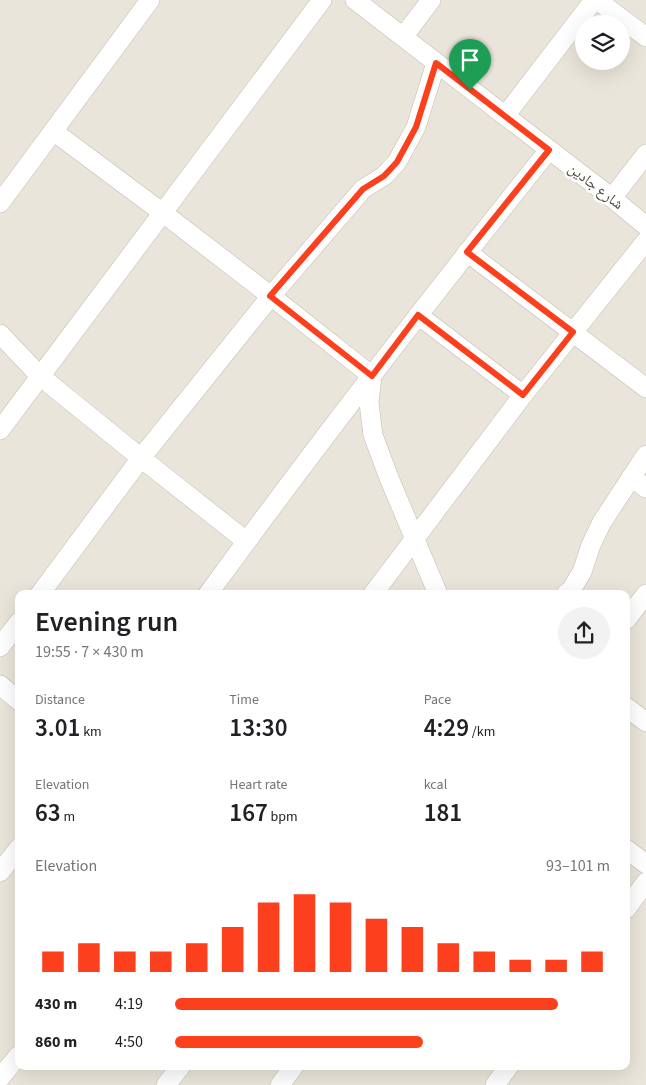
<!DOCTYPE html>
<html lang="en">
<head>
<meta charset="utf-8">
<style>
	:root { --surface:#fff; --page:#f2f2f2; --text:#202124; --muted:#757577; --accent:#fc3f1d }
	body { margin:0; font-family:"Source Sans 3","Noto Naskh Arabic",sans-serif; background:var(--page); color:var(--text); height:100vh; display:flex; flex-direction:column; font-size:19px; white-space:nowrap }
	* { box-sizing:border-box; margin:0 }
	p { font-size:16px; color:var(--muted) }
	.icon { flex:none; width:28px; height:28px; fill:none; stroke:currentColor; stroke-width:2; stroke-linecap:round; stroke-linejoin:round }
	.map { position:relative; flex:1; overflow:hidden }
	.sheet { position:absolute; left:15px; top:590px; width:615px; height:480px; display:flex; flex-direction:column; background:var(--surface); border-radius:10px; box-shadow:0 5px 20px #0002 }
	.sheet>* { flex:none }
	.controls { position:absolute; left:575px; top:15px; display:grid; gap:10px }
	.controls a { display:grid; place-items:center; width:55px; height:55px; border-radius:50%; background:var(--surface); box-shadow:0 5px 20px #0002; font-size:25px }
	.pin { position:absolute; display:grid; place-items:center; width:42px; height:42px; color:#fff; margin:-51px -21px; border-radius:50% 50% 50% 0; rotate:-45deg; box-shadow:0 0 5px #0007 }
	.pin .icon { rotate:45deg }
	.round { display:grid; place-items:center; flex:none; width:52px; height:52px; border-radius:26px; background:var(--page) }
	.summary { display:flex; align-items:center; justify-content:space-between; height:85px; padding:0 20px }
	h1 { font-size:28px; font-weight:600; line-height:38px }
	.stats { display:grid; grid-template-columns:repeat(3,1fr); gap:8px; height:85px; padding:5px 20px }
	.stats div { display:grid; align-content:center }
	.stats b { font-size:25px; font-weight:600 }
	.stats small { font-size:14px; font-weight:400 }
	.stats p { font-size:14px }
	.chart { height:140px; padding:10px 20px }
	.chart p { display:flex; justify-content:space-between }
	.chart svg { width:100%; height:90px; margin-top:5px; stroke:var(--accent); stroke-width:6 }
	ul { padding:0 20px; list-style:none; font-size:16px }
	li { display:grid; grid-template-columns:80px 60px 1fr; align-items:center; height:38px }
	li i { height:12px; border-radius:6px; background:var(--accent) }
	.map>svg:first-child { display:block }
	.residential { fill:#eae5da; fill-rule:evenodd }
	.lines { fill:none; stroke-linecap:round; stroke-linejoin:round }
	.street-casing { stroke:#c2bbae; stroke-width:20 }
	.street { stroke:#fff; stroke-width:19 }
	.route-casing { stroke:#fff; stroke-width:10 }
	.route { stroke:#fc3f1d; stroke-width:6 }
	.labels { text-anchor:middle; stroke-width:5; stroke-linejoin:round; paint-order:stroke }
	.street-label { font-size:15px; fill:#4b4439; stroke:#fff }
</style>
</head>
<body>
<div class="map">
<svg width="646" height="1085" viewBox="0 0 646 1085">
	<rect width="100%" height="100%" fill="#f6f3ec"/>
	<!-- residential -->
	<path class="residential" d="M0 0H646V1085H0ZM584 24H621V61H584ZM19 594H626V1066H19Z"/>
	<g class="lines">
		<!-- street casing -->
		<g class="street-casing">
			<path id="street" d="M355 0 612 198 646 226
				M597 0 646 37
				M403 37 431 0
				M505 116 594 0
				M53 131 163 213 271 296 372 376
				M612 198 646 154
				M0 203 150 0
				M467 252 646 388
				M418 315 523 395
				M0 334 40 376 141 458 246 541
				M372 377 369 403 373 435 389 478 438 594
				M0 430 322 0
				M631 477 646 488
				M40 594 141 458 271 296 363 189 384 176 397 162 416 127 436 63
				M208 594C318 443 432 296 549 150
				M373 594 523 395 646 241
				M566 594 571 590 582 572 591 545 602 522 646 455
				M626 620 646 594
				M0 647 19 622
				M0 685 19 701
				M626 707 646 722
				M626 849 646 864
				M0 872 19 848
				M626 909 646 882
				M0 1078 19 1055
				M166 1085 181 1066
				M280 1085 294 1066
				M495 1085 509 1066"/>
		</g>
		<!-- street -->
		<use href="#street" class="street"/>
	</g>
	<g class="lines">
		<!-- route casing -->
		<g class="route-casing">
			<path id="route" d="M436 63 549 150 467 252 573 332 523 395 418 315 372 376 270 296 363 189 384 176 397 162 416 127Z"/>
		</g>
		<!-- route -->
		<use href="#route" class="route"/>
	</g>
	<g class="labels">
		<!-- street labels -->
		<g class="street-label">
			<text transform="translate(596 186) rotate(38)" y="5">شارع جادين</text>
		</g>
	</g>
</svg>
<div class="controls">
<a><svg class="icon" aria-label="layers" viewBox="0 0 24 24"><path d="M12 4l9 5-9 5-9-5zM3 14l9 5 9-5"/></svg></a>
</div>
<div class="pin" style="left:470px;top:90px;background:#1e9e55"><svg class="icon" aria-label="arrive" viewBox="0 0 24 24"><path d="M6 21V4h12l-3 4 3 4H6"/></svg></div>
<section class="sheet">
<div class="summary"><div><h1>Evening run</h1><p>19:55 · 7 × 430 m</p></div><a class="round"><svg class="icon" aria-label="share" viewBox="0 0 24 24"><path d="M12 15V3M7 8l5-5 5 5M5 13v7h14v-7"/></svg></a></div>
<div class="stats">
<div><p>Distance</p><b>3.01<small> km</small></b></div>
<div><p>Time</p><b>13:30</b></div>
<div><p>Pace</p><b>4:29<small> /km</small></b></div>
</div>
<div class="stats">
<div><p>Elevation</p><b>63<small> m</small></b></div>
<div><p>Heart rate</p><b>167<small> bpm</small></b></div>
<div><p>kcal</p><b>181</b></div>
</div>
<div class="chart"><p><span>Elevation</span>93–101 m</p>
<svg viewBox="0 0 160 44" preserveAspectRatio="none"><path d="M5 44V34M15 44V30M25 44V34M35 44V34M45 44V30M55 44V22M65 44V10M75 44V6M85 44V10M95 44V18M105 44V22M115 44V30M125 44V34M135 44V38M145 44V38M155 44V34"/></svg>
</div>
<ul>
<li><b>430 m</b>4:19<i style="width:88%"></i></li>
<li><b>860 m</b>4:50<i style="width:57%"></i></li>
</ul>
</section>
</div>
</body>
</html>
